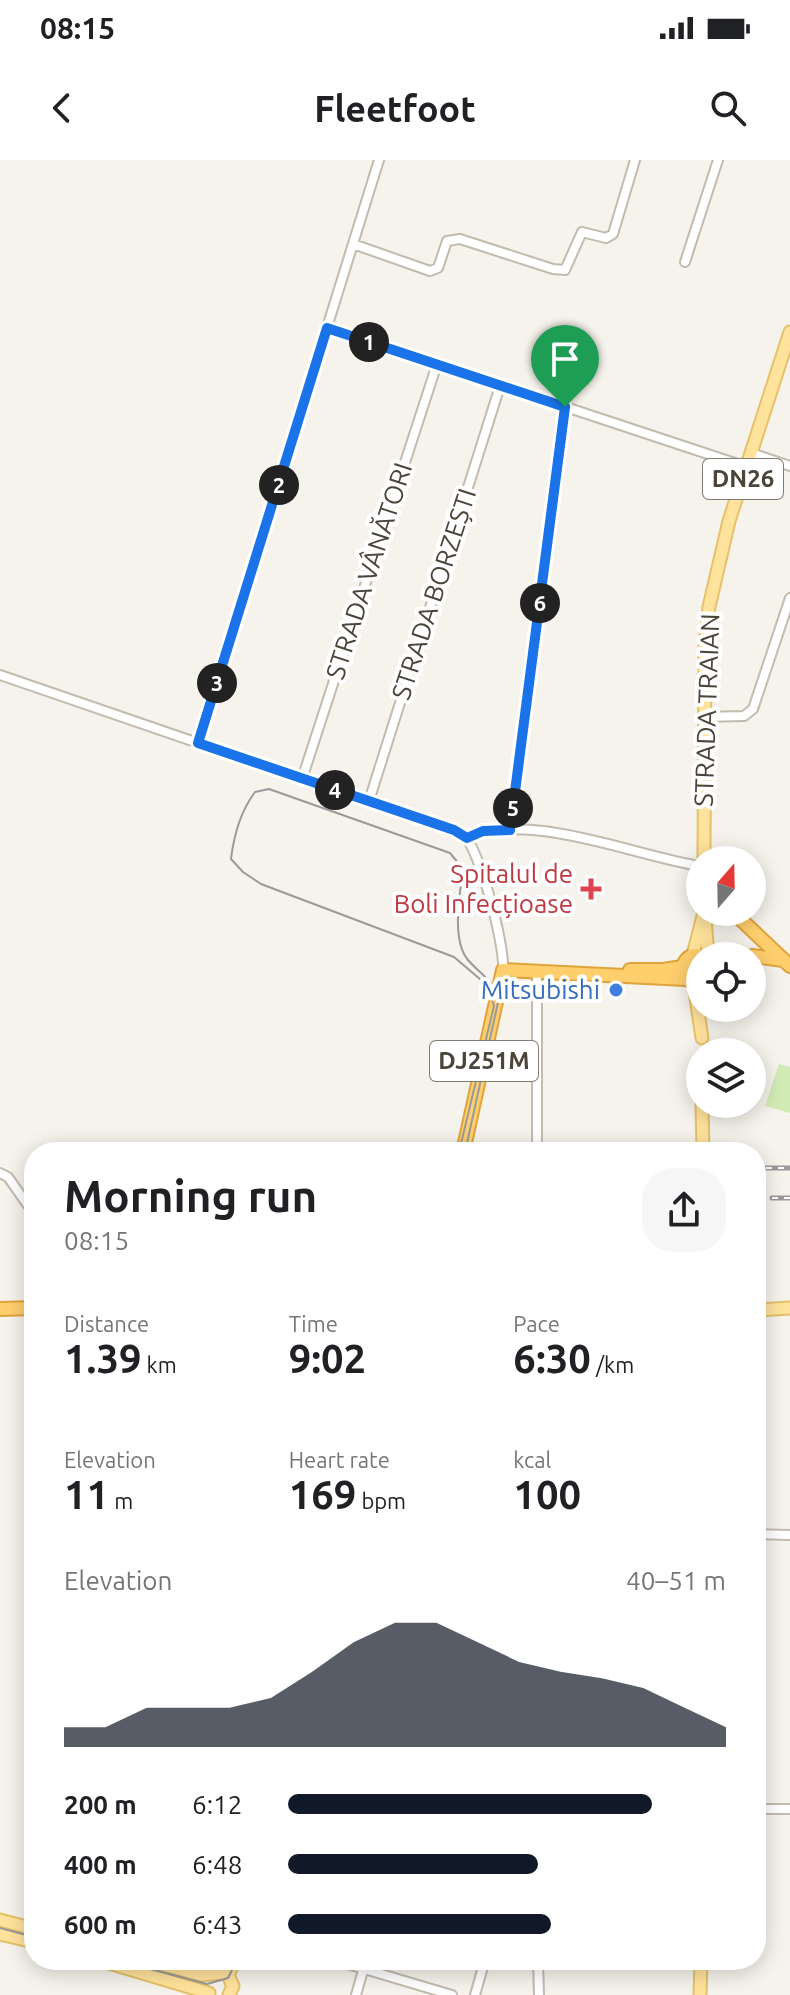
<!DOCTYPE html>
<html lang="en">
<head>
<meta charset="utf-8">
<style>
	:root { --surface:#fff; --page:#f6f6f6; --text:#202124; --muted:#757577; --accent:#111827 }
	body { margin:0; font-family:Ubuntu,sans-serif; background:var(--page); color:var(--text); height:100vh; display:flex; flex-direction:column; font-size:30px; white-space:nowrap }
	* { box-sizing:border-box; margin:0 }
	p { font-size:26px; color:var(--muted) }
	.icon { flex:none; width:44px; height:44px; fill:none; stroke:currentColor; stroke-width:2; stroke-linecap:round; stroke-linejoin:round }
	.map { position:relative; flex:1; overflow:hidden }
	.sheet { position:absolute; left:24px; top:982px; width:742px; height:828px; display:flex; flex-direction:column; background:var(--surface); border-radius:32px; box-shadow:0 4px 20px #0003 }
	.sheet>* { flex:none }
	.needle { width:52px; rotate:20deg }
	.fabs { position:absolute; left:686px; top:686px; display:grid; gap:16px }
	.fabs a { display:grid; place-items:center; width:80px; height:80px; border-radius:50%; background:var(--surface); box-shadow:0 4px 20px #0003; font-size:40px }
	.pin { position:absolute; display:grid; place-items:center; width:68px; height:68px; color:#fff; margin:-82px -34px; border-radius:50% 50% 50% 0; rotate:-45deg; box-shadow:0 0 8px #0007 }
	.pin .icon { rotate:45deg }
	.km { position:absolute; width:40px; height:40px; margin:-20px; border-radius:50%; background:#222; color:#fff; font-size:22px; line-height:40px; text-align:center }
	.round { display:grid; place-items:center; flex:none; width:84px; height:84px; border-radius:32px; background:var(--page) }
	.head { display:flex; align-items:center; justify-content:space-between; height:136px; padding:0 40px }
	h1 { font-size:44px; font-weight:600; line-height:60px }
	.figures { display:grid; grid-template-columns:repeat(3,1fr); gap:12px; height:136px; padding:8px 40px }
	.figures div { display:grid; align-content:center }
	.figures b { font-size:40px; font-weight:600 }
	.figures small { font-size:22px; font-weight:400 }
	.figures p { font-size:22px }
	.chart { height:224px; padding:16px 40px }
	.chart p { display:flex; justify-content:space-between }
	.chart svg { width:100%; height:144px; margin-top:8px; fill:var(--accent); opacity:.7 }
	ul { padding:0 40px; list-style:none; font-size:26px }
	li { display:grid; grid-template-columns:128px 96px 1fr; align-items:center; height:60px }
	li i { height:20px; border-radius:10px; background:var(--accent) }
	.status { display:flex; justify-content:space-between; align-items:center; height:56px; padding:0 40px; background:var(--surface); direction:ltr }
	.status svg { height:22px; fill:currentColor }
	header { display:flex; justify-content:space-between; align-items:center; height:104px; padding:0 40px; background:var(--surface); font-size:36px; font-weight:600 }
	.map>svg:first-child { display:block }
	.green { fill:#d2eab5 }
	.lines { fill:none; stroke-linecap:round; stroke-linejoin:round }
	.minor-casing { stroke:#c2bbae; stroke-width:12 }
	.major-casing { stroke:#e6c16a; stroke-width:15 }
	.highway-casing { stroke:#e0a43c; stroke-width:16 }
	.minor { stroke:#fff; stroke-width:8 }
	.major { stroke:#ffe39c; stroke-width:11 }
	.highway { stroke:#ffcf6e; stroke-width:12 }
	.tram { stroke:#9a9a9a; stroke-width:2 }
	.rail-casing { stroke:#9a9a9a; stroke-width:5 }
	.rail { stroke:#fff; stroke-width:2; stroke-dasharray:6; stroke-linecap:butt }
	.route-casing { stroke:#fff; stroke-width:16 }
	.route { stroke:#1a73e8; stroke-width:10 }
	.health-dot { fill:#e0444e; stroke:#fff; stroke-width:3 }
	.shop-dot { fill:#3f7fe0; stroke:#fff; stroke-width:3 }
	.labels { text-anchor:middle; stroke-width:8; stroke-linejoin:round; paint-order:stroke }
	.shield { fill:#fff; stroke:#817c74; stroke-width:2 }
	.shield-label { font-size:24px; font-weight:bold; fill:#4b4439 }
	.street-label { font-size:26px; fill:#4b4439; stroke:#fff }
	.health-label { font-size:26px; fill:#be3a42; stroke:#fff; text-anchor:end }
	.shop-label { font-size:26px; fill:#366cbe; stroke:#fff; text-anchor:end }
</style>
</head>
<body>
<div class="status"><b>08:15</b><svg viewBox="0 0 49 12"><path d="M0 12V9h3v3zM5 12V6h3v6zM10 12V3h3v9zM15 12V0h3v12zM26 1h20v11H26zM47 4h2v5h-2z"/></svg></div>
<header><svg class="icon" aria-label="back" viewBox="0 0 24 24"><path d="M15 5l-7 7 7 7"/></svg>Fleetfoot<svg class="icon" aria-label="search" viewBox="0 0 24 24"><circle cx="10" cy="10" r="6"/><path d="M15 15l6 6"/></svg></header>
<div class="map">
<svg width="790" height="1835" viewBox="0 0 790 1835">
	<rect width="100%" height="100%" fill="#f6f3ec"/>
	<!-- green -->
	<path class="green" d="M779 904 790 907V953L765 946Z"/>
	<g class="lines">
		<!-- minor casing -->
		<g class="minor-casing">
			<path id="minor" d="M353 84 430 111 438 108 447 81 460 79 553 109 565 110 582 72 606 78 613 74 635 0
				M685 102 718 0
				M327 168 747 307
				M751 293 790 306
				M0 515 463 674C480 690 505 785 503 810
				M704 557 744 556 753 549 790 438
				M198 583 379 0
				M302 619 437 204
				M369 641 500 226
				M510 670 565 247
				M467 678C528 650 635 696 700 706
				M537 992V810
				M0 1013 8 1017 34 1054
				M756 1374 790 1375
				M756 1649H790
				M334 1800 452 1835
				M538 1800 539 1835
				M356 1835 366 1800
				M475 1835 485 1800"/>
		</g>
		<!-- major casing -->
		<g class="major-casing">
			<path id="major" d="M704 700 705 484 709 447 729 361 790 172
				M705 757 708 796
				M693 795 704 752
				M694 825 702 878
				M702 944 703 992
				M756 1150 790 1148
				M0 1760 34 1769
				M0 1774 34 1782
				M99 1800 209 1833
				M146 1800 201 1815 221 1813 228 1815
				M228 1815 233 1826 229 1835
				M228 1815 235 1800
				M700 1835 701 1800"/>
		</g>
		<!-- highway casing -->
		<g class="highway-casing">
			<path id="highway" d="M733 752 790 806
				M752 796 783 800
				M630 810H663L683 807
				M700 825 686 819C680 809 683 800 693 795L707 796
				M463 992 503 810 686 819
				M0 1149 34 1148"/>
		</g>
		<!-- minor -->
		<use href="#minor" class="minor"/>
		<!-- major -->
		<use href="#major" class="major"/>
		<!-- highway -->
		<use href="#highway" class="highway"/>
		<!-- tram -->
		<path class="tram" d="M459 992 494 846 487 825 454 797 261 724 243 712 231 699C234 674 240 652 255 632L269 629 450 693 463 709C460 733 451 780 468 800 480 814 493 820 499 838L465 992
			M0 1768 34 1777
			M116 1800 207 1824 228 1818 237 1800"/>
		<!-- rail casing -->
		<g class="rail-casing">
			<path id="rail" d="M766 1008H790
				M772 1038H790"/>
		</g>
		<!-- rail -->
		<use href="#rail" class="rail"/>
	</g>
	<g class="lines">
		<!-- route casing -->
		<g class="route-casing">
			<path id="route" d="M327 168 565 247 510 670 483 671 467 678 454 670 198 583Z"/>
		</g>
		<!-- route -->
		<use href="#route" class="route"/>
	</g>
	<!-- markers -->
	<path class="health-dot" d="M587 717h8v8h8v8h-8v8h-8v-8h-8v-8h8z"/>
	<circle class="shop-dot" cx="616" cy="830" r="8"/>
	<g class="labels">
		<!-- shield labels -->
		<g class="shield">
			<rect x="703" y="299" width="80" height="40" rx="6"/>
			<rect x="430" y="881" width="108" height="40" rx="6"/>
		</g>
		<g class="shield-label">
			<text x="743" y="327">DN26</text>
			<text x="484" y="909">DJ251M</text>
		</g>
		<!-- street labels -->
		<g class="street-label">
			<text transform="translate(369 411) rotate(-72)" y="9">STRADA VÂNĂTORI</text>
			<text transform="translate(434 434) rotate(-72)" y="9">STRADA BORZEȘTI</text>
			<text transform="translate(707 550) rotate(-88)" y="9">STRADA TRAIAN</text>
		</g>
		<!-- health labels -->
		<g class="health-label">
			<text x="573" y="723">Spitalul de<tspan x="573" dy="30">Boli Infecțioase</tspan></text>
		</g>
		<!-- shop labels -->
		<g class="shop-label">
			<text x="600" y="839">Mitsubishi</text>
		</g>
	</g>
</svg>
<div class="fabs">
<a><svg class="needle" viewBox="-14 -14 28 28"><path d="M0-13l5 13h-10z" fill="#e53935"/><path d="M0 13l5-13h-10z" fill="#757577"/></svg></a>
<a><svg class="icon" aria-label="locate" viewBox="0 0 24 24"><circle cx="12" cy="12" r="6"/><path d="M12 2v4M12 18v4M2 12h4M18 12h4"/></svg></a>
<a><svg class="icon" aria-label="layers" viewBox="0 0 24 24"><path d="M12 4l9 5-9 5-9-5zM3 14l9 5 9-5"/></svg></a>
</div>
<div class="pin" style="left:565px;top:247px;background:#1e9e55"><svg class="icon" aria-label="arrive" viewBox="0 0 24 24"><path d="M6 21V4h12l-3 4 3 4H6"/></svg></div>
<b class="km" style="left:369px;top:182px">1</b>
<b class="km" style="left:279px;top:325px">2</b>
<b class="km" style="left:217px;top:523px">3</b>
<b class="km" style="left:335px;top:630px">4</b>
<b class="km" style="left:513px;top:648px">5</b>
<b class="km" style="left:540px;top:443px">6</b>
<section class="sheet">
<div class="head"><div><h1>Morning run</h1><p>08:15</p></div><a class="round"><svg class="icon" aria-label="share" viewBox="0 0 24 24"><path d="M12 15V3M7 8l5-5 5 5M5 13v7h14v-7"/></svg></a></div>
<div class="figures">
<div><p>Distance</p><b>1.39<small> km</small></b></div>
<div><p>Time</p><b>9:02</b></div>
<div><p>Pace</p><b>6:30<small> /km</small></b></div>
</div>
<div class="figures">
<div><p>Elevation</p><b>11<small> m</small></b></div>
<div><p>Heart rate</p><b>169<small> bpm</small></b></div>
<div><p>kcal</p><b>100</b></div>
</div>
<div class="chart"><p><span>Elevation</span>40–51 m</p>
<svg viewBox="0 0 160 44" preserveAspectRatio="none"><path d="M0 44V38L10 38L20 32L30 32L40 32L50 29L60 21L70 12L80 6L90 6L100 12L110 18L120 21L130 23L140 26L150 32L160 38V44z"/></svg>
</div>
<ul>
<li><b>200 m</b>6:12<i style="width:83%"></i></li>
<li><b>400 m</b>6:48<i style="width:57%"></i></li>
<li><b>600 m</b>6:43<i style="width:60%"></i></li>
</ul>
</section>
</div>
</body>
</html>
